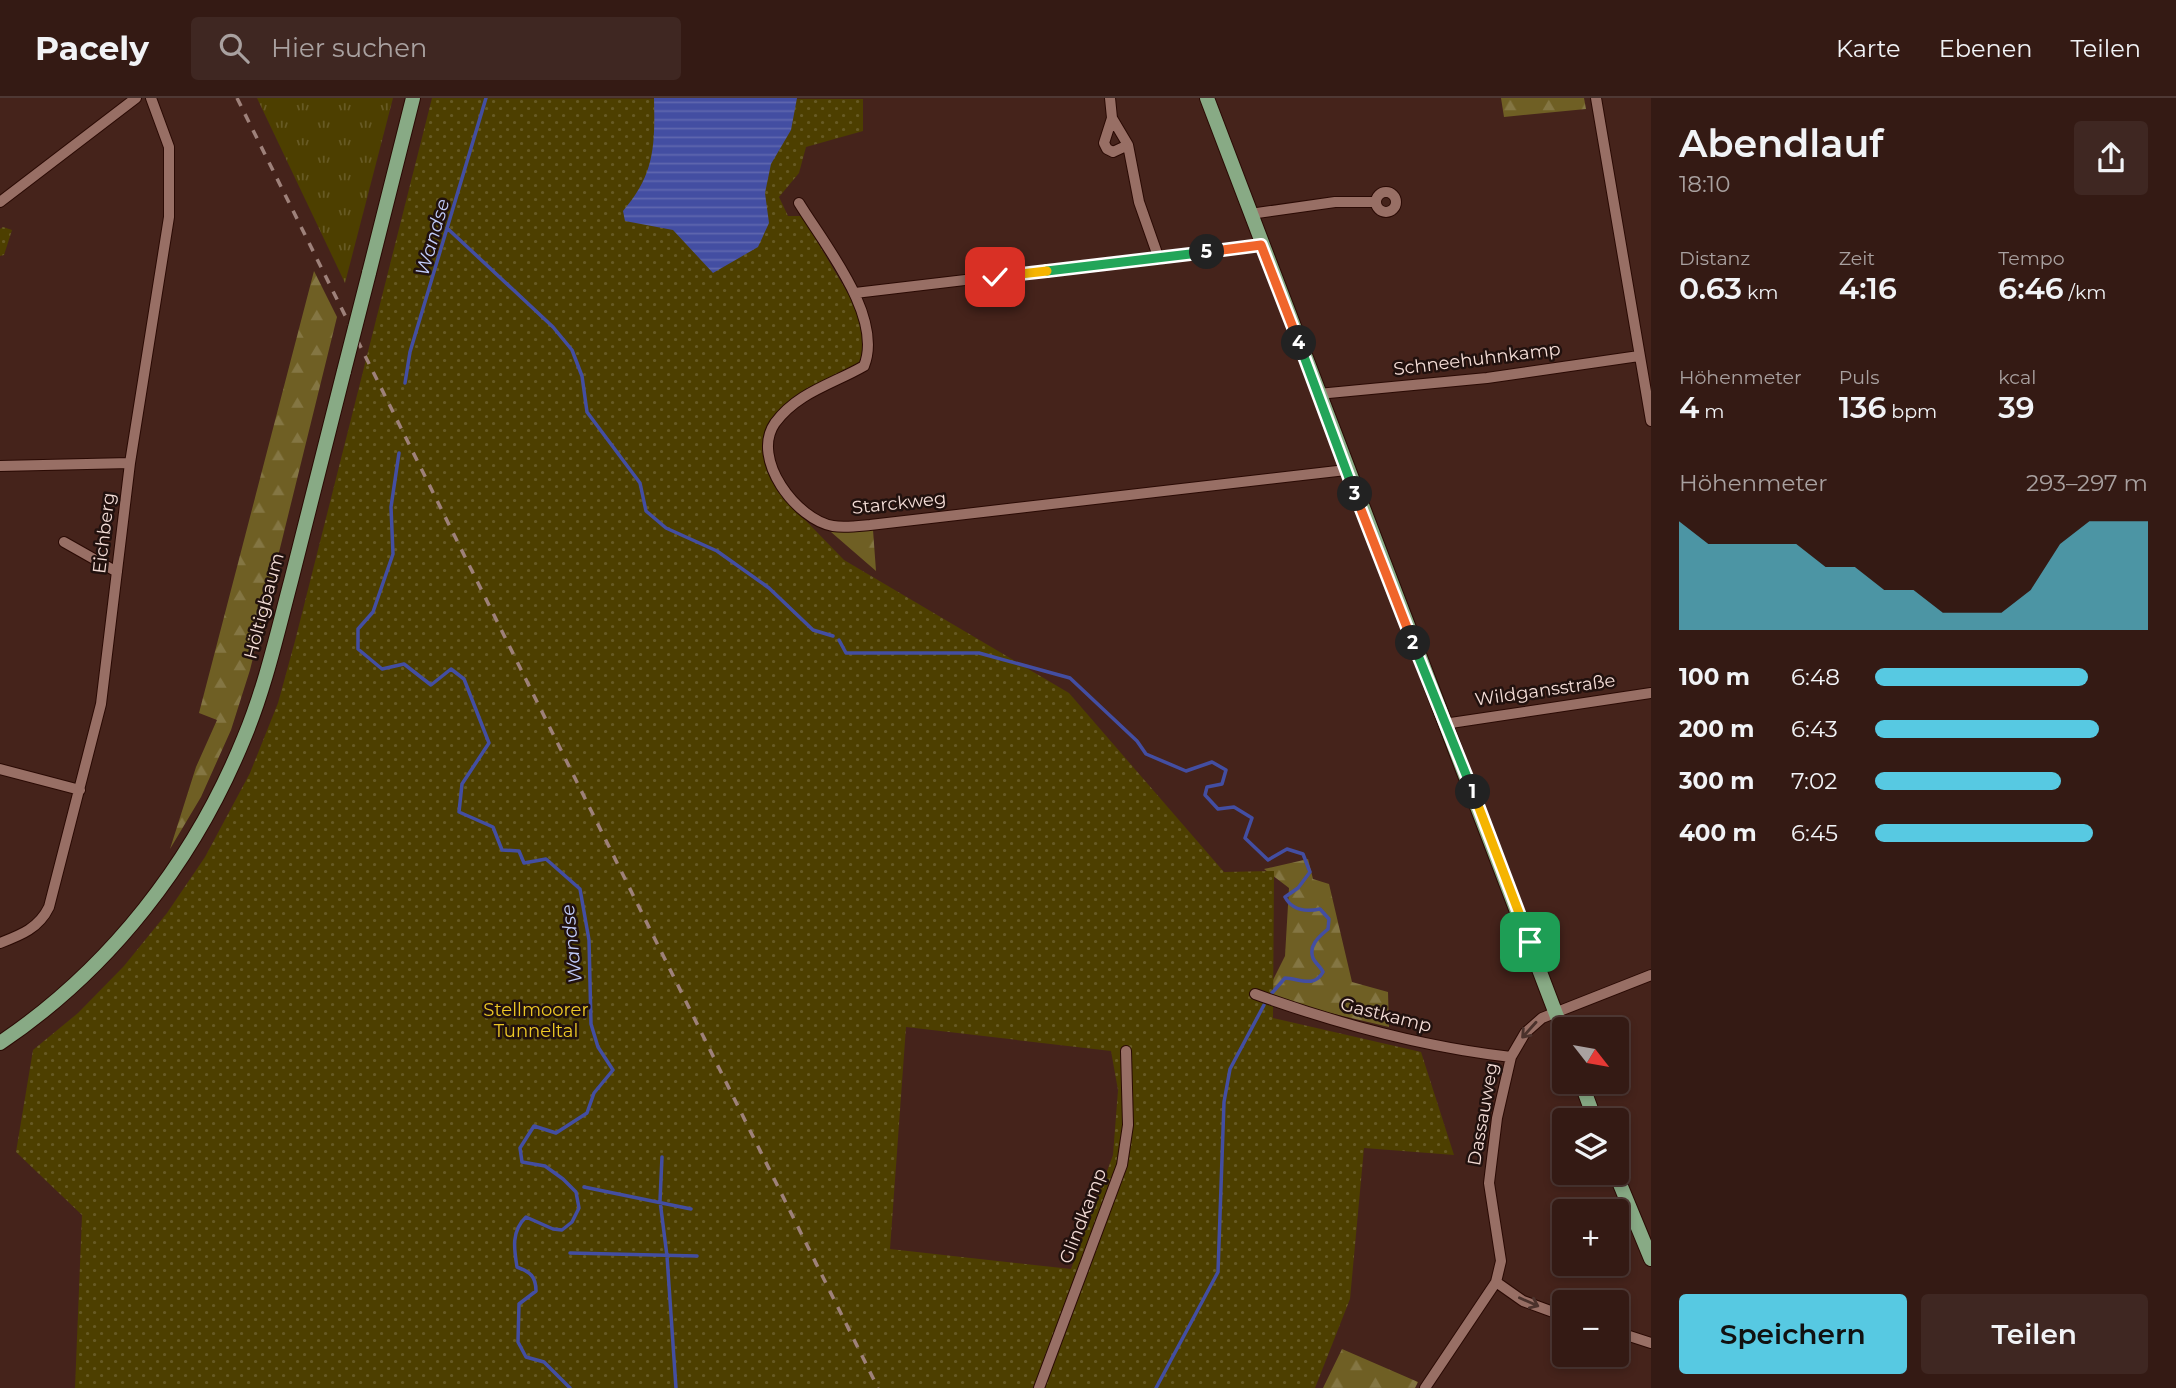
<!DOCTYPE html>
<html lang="de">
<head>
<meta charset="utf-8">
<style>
	:root { --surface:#341a14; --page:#3f2722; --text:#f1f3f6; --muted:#a9a1a0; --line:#4e3834; --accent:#57c9e2 }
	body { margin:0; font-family:Montserrat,sans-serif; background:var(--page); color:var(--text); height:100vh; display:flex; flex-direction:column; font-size:26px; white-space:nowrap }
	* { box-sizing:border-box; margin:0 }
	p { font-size:23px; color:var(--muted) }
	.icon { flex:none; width:38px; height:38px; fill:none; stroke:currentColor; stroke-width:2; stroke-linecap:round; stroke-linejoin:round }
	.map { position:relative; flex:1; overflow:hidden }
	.drawer { display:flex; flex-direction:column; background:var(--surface); width:525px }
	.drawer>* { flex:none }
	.needle { width:46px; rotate:121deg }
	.tools { position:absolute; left:1552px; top:919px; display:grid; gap:14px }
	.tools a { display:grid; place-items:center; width:77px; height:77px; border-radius:7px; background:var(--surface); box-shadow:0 4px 10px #0003,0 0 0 2px var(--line); font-size:35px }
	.pin { position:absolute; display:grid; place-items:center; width:60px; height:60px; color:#fff; margin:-30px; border-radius:14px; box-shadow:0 4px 10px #0006 }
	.km { position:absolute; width:35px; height:35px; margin:-18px; border-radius:50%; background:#222; color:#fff; font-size:19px; line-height:35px; text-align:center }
	.round { display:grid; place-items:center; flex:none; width:74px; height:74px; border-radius:7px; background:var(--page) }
	.head { display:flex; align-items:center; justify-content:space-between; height:119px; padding:0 28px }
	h1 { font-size:38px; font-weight:600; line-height:52px }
	.figures { display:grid; grid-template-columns:repeat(3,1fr); gap:10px; height:119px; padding:7px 28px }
	.figures div { display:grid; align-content:center }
	.figures b { font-size:30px; font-weight:600 }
	.figures small { font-size:19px; font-weight:400 }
	.figures p { font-size:19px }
	.chart { height:196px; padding:14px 28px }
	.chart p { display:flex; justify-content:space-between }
	.chart svg { width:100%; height:126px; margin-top:7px; fill:var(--accent); opacity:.7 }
	.primary-button { display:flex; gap:14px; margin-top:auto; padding:14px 28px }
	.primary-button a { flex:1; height:80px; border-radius:7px; background:var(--accent); color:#111; font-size:28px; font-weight:600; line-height:80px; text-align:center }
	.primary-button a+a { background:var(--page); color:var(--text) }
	ul { padding:0 28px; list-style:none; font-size:23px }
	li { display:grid; grid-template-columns:112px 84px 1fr; align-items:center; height:52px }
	li i { height:18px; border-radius:9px; background:var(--accent) }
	header { display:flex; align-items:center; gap:42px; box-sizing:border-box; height:98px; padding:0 35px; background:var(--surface); border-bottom:2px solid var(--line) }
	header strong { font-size:33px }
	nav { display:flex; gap:38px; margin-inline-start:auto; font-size:24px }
	.search { width:490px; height:63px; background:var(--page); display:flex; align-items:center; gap:18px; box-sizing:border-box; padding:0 24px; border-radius:7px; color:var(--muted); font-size:26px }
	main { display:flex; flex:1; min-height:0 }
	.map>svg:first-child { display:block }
	.grass { fill:url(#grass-tufts) }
	.forest { fill:url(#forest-firs) }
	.park { fill:url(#park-dots); fill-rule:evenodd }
	.water { fill:url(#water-rules) }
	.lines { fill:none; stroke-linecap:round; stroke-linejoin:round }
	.stream { stroke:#434ea2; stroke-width:3.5 }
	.minor-casing { stroke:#2a0a04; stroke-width:12 }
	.major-casing { stroke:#2a0a04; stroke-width:16 }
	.minor { stroke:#986f65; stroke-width:10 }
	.major { stroke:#88aa85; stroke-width:14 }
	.rail { stroke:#9e817a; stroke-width:3.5; stroke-dasharray:9 9; stroke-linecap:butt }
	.major-bridge-casing { stroke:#2a0a04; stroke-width:16; stroke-linecap:butt }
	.major-bridge { stroke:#88aa85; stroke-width:14 }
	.oneway { stroke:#4b322c }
	.split-1-casing { stroke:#fff; stroke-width:14 }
	.split-2-casing { stroke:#fff; stroke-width:14 }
	.split-3-casing { stroke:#fff; stroke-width:14 }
	.split-4-casing { stroke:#fff; stroke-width:14 }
	.split-5-casing { stroke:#fff; stroke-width:14 }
	.split-6-casing { stroke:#fff; stroke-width:14 }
	.split-7-casing { stroke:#fff; stroke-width:14 }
	.split-1 { stroke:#f5b400; stroke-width:9 }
	.split-2 { stroke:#22a559; stroke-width:9 }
	.split-3 { stroke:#f0652b; stroke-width:9 }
	.split-4 { stroke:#22a559; stroke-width:9 }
	.split-5 { stroke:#f0652b; stroke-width:9 }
	.split-6 { stroke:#22a559; stroke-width:9 }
	.split-7 { stroke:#f5b400; stroke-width:9 }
	.labels { text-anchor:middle; stroke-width:5; stroke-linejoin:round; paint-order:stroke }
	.street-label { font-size:18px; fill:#f4ddd7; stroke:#21110e }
	.park-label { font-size:18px; fill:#eec926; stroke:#21110e }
	.water-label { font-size:19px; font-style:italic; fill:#c0cbf9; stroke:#21110e }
</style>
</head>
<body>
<header>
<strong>Pacely</strong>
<div class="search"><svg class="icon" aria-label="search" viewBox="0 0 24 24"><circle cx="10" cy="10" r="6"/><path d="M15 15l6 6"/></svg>Hier suchen</div>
<nav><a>Karte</a><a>Ebenen</a><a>Teilen</a></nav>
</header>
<main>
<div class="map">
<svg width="1651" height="1290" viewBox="0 0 1651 1290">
	<defs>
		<pattern id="grass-tufts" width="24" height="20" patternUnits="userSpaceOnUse" patternTransform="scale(1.75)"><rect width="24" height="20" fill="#4d3f00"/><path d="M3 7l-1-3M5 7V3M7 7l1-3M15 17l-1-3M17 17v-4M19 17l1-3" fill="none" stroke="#675a24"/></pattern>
		<pattern id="forest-firs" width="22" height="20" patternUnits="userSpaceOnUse" patternTransform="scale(1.75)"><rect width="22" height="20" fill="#6f5f24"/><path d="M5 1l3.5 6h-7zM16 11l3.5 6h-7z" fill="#847643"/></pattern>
		<pattern id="park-dots" width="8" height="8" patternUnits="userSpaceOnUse" patternTransform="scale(1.75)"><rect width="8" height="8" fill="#4d3f00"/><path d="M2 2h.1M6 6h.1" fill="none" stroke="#675a24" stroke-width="1.8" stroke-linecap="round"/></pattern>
		<pattern id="water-rules" width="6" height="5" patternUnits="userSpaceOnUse" patternTransform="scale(1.75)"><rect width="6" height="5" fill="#434ea2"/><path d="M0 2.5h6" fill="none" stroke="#5f67ae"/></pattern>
	</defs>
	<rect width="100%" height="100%" fill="#45231b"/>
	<!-- grass -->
	<path class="grass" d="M257 0H393L345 185Z"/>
	<!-- forest -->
	<path class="forest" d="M1501 0H1584L1586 11 1504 19Z
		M314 173 337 219 250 572 231 632 201 699 170 751 196 669 217 622 199 615Z
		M873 432 876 473 831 434Z
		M1308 761 1313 781 1329 786 1352 884 1388 894 1389 929 1309 910 1266 896 1285 858 1289 790 1264 771Z
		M1342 1251 1418 1284 1415 1290H1323Z"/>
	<!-- park -->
	<path class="park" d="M432 0 863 1V33L806 49 799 75 779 99 788 118H802L850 199 863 231 865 252 860 266 852 272 807 290 782 310 764 353 768 375 778 394 844 462 1069 595 1224 774 1274 773 1273 920 1421 954 1454 1057 1364 1050 1350 1201 1315 1290H75L82 1117 16 1054 33 952 78 915 124 868 167 815 205 759 250 675 278 605 295 543ZM906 929 1111 953 1118 992 1113 1057 1071 1171 890 1151Z
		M3 129 12 132 4 157 0 158V131Z"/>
	<!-- water -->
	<path class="water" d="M654 0H797L791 32 771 66 765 95 769 125 758 149 713 175 673 132 625 123 623 113C655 76 655 47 654 0Z"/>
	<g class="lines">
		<!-- stream -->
		<path class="stream" d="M447 130 553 229 572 252 582 278 587 314 640 385 646 413 666 430 717 453 769 490 813 532 833 538
			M405 285 410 254 486 0
			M399 355 391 409 393 456 373 514 358 531V551L382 571 404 566 431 587 451 571 464 581 489 645 462 686 459 714 493 729 502 752 519 753 524 765 546 761 580 791 589 842 591 926 598 949 613 972 594 995 587 1015 556 1035 534 1028 520 1050 522 1064 545 1068 563 1081 576 1094 579 1110 572 1124 562 1132 553 1131 526 1119C511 1133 514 1151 517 1169 530 1174 536 1178 536 1193L519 1206 518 1244 526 1259 544 1264 570 1290
			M839 542 846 555H979L1070 580 1137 643 1146 656 1186 673 1212 664 1226 672 1222 686 1207 689 1205 697 1218 711 1234 709 1252 720 1245 740 1268 762 1287 751 1303 756 1310 774 1298 790 1285 799C1292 812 1306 814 1320 811L1329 821 1328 831C1320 838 1308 847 1313 860 1315 865 1321 869 1323 874 1314 890 1300 881 1285 880L1272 895
			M662 1059 660 1103 667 1158 676 1290
			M584 1089 691 1111
			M570 1155 697 1158
			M1156 1290 1218 1174 1224 1004 1230 971 1264 907"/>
		<!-- minor casing -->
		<g class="minor-casing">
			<path id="minor" d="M1110 0 1112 20 1104 45 1107 51 1113 54 1128 47 1112 20
				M1596 0 1651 323
				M1128 47 1139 104 1159 161
				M1376 104a10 10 0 1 1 20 0a10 10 0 1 1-20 0Z
				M0 104 136 0
				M799 105C824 146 884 219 864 268 833 286 798 294 775 325 750 361 797 422 833 428 844 430 859 428 870 427L1346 372
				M1250 116 1335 104H1375
				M855 195 1261 147
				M1318 296 1487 280 1639 258
				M0 368 130 365
				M64 444 117 474
				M1444 626 1651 595
				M0 671 80 692
				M0 845C21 837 39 830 49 809L101 606 130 365 169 119V49L151 0
				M1255 896C1338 926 1423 949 1511 959
				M1496 1184 1523 1203 1564 1218
				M1617 1234 1651 1245
				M1039 1290 1122 1067 1128 1027 1126 953
				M1425 1290 1496 1184 1501 1163 1489 1085 1497 1020 1511 959 1525 935 1542 920 1651 877"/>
		</g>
		<!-- major casing -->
		<g class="major-casing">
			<path id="major" d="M1207 0 1564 937
				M369 175 413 0
				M0 945C110 871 194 763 244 640 265 590 277 536 291 483 309 413 326 343 344 273
				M1581 984 1595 1022
				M1615 1074 1651 1161"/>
		</g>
		<!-- minor -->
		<use href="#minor" class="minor"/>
		<!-- major -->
		<use href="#major" class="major"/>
		<!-- rail -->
		<path class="rail" d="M237 0 878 1290"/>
		<!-- major-bridge casing -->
		<g class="major-bridge-casing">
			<path id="major-bridge" d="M344 273 369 175"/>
		</g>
		<!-- major-bridge -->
		<use href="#major-bridge" class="major-bridge"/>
	</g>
	<!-- one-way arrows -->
	<defs><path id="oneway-shaft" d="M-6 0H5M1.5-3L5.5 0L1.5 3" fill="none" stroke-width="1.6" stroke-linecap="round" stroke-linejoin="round" transform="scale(1.75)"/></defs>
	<g class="oneway">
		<use href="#oneway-shaft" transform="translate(1529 932) rotate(132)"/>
		<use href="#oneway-shaft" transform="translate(1529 1204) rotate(24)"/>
	</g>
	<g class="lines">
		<!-- split-1 casing -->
		<g class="split-1-casing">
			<path id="split-1" d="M1473 694 1530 844"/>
		</g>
		<!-- split-2 casing -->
		<g class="split-2-casing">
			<path id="split-2" d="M1413 545 1473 694"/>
		</g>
		<!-- split-3 casing -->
		<g class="split-3-casing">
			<path id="split-3" d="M1355 396 1413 545"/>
		</g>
		<!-- split-4 casing -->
		<g class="split-4-casing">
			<path id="split-4" d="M1299 245 1355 396"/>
		</g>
		<!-- split-5 casing -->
		<g class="split-5-casing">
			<path id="split-5" d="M1207 154 1261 147 1299 245"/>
		</g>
		<!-- split-6 casing -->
		<g class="split-6-casing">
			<path id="split-6" d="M1047 173 1207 154"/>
		</g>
		<!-- split-7 casing -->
		<g class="split-7-casing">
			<path id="split-7" d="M995 179 1047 173"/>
		</g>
		<!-- split-1 -->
		<use href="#split-1" class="split-1"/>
		<!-- split-2 -->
		<use href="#split-2" class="split-2"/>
		<!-- split-3 -->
		<use href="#split-3" class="split-3"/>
		<!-- split-4 -->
		<use href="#split-4" class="split-4"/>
		<!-- split-5 -->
		<use href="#split-5" class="split-5"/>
		<!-- split-6 -->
		<use href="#split-6" class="split-6"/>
		<!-- split-7 -->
		<use href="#split-7" class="split-7"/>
	</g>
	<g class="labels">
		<!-- street labels -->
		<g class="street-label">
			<text transform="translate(1477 261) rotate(-7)" y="6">Schneehuhnkamp</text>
			<text transform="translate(899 405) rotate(-6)" y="6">Starckweg</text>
			<text transform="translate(104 435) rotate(-83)" y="6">Eichberg</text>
			<text transform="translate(264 508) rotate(-75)" y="6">Höltigbaum</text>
			<text transform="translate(1545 592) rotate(-8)" y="6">Wildgansstraße</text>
			<text transform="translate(1386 917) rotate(14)" y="6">Gastkamp</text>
			<text transform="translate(1483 1016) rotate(-80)" y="6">Dassauweg</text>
			<text transform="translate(1083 1118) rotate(-69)" y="6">Glindkamp</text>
		</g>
		<!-- park labels -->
		<g class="park-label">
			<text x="536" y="918">Stellmoorer<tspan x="536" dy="21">Tunneltal</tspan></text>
		</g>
		<!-- water labels -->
		<g class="water-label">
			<text transform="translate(432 139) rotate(-74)" y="7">Wandse</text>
			<text transform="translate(571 846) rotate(-96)" y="7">Wandse</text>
		</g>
	</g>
</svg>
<div class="tools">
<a><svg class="needle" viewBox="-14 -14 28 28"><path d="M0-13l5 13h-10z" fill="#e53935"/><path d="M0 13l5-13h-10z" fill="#a9a1a0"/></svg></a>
<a><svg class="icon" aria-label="layers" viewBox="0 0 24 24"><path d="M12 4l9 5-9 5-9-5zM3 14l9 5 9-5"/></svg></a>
<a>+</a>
<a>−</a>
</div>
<div class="pin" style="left:1530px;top:844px;background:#1e9e55"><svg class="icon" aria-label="arrive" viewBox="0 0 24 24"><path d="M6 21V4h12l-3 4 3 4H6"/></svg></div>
<div class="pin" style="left:995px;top:179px;background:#d93025"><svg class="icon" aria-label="check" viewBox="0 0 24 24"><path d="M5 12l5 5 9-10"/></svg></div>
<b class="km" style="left:1473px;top:694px">1</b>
<b class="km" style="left:1413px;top:545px">2</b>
<b class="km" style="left:1355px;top:396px">3</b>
<b class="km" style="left:1299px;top:245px">4</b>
<b class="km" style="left:1207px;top:154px">5</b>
</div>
<section class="drawer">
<div class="head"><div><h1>Abendlauf</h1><p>18:10</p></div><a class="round"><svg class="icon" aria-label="share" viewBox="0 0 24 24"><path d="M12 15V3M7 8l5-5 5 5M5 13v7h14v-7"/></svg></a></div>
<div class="figures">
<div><p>Distanz</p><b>0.63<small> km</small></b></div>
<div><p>Zeit</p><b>4:16</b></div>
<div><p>Tempo</p><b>6:46<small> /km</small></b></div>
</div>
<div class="figures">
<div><p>Höhenmeter</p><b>4<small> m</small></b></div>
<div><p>Puls</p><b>136<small> bpm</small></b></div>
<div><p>kcal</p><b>39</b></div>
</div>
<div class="chart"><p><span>Höhenmeter</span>293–297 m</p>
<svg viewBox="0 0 160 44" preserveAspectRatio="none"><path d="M0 44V6L10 14L20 14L30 14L40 14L50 22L60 22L70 30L80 30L90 38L100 38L110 38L120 30L130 14L140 6L150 6L160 6V44z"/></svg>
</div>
<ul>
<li><b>100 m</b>6:48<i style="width:78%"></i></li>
<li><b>200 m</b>6:43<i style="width:82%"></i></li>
<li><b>300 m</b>7:02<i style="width:68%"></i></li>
<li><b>400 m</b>6:45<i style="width:80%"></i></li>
</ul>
<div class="primary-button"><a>Speichern</a><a>Teilen</a></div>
</section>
</main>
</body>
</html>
